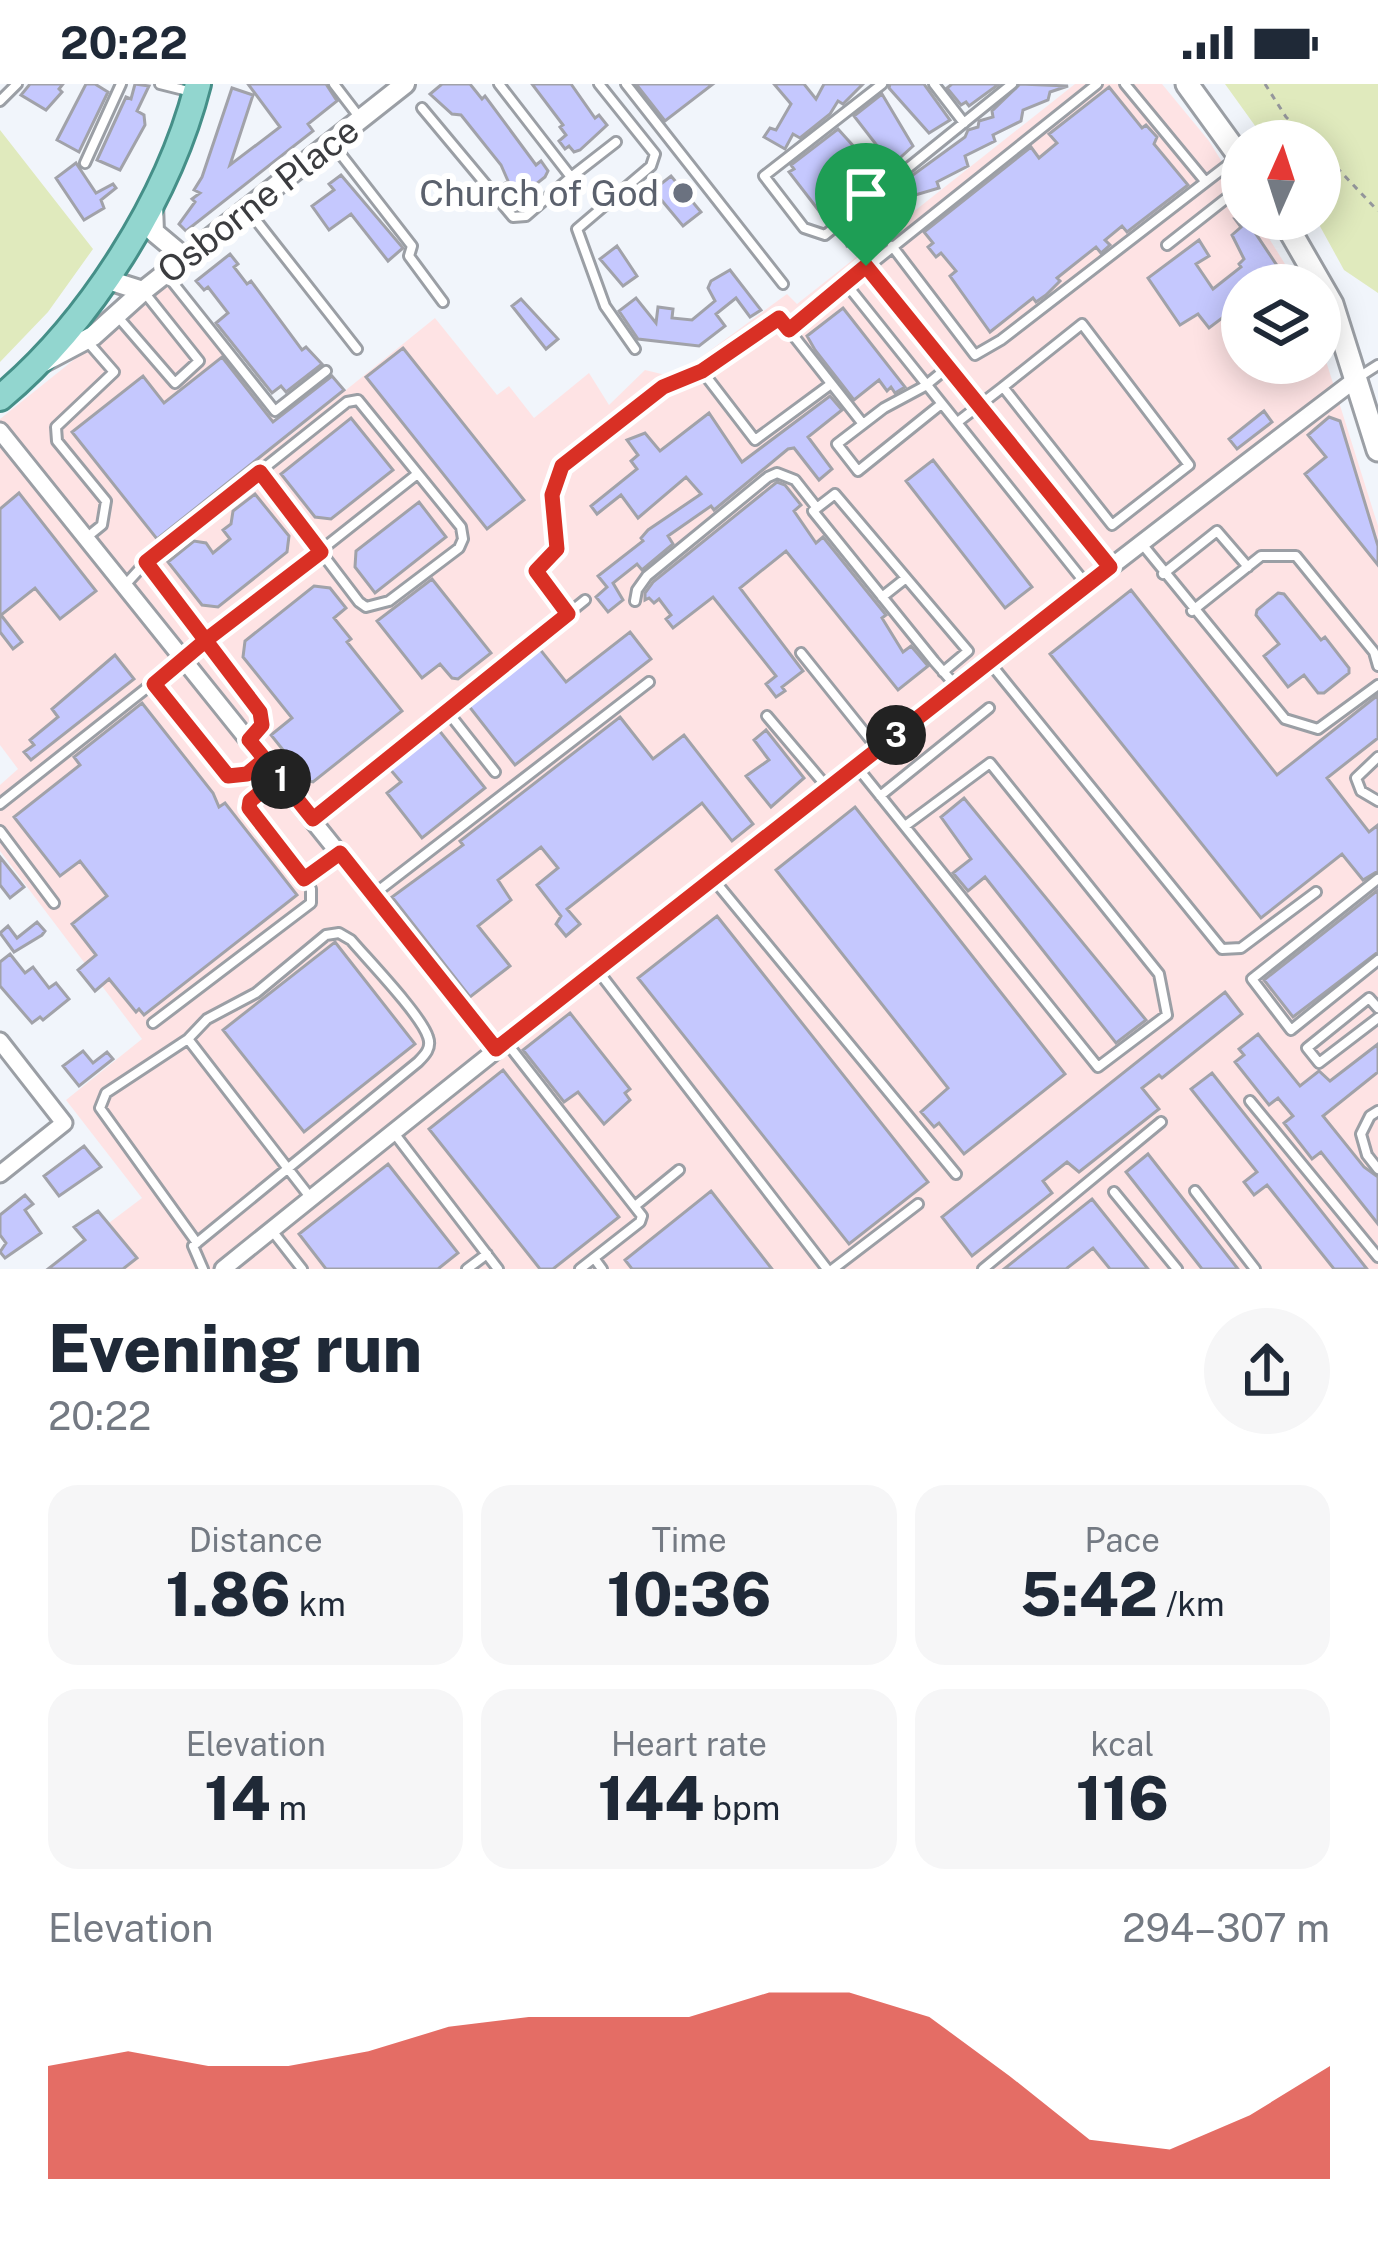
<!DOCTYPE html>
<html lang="en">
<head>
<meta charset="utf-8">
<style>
	:root { --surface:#fff; --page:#f6f6f7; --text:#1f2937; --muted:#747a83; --accent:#d93025 }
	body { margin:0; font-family:"Public Sans",sans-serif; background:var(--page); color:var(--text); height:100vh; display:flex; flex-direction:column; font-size:45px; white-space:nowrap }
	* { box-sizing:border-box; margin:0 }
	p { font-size:39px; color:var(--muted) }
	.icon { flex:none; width:66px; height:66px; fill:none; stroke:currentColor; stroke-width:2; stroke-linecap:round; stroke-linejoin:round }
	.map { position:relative; height:1185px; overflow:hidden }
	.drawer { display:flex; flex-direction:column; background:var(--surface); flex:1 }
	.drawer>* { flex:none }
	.needle { width:78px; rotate:3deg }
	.controls { position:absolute; left:1221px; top:36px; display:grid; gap:24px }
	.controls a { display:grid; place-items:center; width:120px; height:120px; border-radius:50%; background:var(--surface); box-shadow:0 6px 30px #0003; font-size:60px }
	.pin { position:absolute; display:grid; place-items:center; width:102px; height:102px; color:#fff; margin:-123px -51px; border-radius:50% 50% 50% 0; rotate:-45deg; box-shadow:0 0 12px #0007 }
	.pin .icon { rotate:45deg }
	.km { position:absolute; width:60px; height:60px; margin:-30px; border-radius:50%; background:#222; color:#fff; font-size:33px; line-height:60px; text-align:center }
	.round { display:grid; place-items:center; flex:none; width:126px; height:126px; border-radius:63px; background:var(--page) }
	.headline { display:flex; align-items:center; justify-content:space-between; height:204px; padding:0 48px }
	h1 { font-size:66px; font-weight:800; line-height:90px }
	.metrics { display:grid; grid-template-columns:repeat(3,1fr); gap:18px; height:204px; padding:12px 48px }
	.metrics div { display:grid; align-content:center; border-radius:30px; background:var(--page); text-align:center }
	.metrics b { font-size:60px; font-weight:800 }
	.metrics small { font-size:33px; font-weight:400 }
	.metrics p { font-size:33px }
	.chart { height:336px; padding:24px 48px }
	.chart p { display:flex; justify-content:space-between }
	.chart svg { width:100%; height:216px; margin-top:12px; fill:var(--accent); opacity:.7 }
	.status { display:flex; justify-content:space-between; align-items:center; height:84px; padding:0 60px; background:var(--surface); direction:ltr }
	.status svg { height:33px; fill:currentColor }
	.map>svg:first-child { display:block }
	.industrial { fill:#fee3e4 }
	.green { fill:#e0eabd }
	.building { fill:#c5c8fe; stroke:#a1a2a9; stroke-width:3 }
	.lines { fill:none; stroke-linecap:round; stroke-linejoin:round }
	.service-casing { stroke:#9b9fa5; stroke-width:14 }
	.minor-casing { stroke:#9b9fa5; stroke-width:21 }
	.tertiary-casing { stroke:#9b9fa5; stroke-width:24 }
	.secondary-casing { stroke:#9b9fa5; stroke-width:27 }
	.primary-casing { stroke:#458f88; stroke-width:30 }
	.path { stroke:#95979c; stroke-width:3; stroke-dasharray:6 6; stroke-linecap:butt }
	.service { stroke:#fff; stroke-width:8 }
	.minor { stroke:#fff; stroke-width:15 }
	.tertiary { stroke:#fff; stroke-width:18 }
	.secondary { stroke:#fff; stroke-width:21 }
	.primary { stroke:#92d6cf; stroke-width:24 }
	.route-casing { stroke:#fff; stroke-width:24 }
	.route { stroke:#d93025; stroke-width:15 }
	.worship-dot { fill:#6b7280; stroke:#fff; stroke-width:4.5 }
	.labels { text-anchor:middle; stroke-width:12; stroke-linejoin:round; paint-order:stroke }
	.worship-label { font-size:36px; fill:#5b616d; stroke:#fff; text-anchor:end }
	.street-label { font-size:36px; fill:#3b3c3f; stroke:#fff }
</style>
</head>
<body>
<div class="status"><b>20:22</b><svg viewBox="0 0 49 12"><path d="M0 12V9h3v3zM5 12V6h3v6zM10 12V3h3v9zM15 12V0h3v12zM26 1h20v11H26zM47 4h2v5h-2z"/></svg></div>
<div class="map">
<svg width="1378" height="1185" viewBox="0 0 1378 1185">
	<rect width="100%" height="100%" fill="#f1f5fb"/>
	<!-- industrial -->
	<path class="industrial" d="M1075 0H1162L1209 57 1242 110V135H1257L1298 201H1242V279H1320V258L1378 442V1185H48L142 1114 66 1016 142 955 0 767V701L18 685 0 661V335L167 201 288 353 435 234 497 311 509 302 534 334 589 289 609 321 645 286 674 293 787 210 797 220Z"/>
	<!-- green -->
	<path class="green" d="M1225 0H1378V209L1344 186 1316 135H1320V57H1266Z
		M0 46 93 165 48 228 0 278Z"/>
	<!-- building -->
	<path class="building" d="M30 0H63L59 5 62 8 46 26 21 11Z
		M86 0H95L108 8 79 68 57 56Z
		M135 0 149 2 137 27 144 31 145 41 120 86 97 76 126 13 131 15Z
		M248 0H326L337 17 308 40 313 47 186 147 179 140 195 118 192 115 200 109 194 106 202 93 232 4 253 11 230 81 280 43Z
		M442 0H470L482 15 485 12 536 81 541 77 548 87 545 93 521 112 515 114 510 108 506 111 500 103 508 97 501 81 461 31 452 30 430 10Z
		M532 0H571L595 34 599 31 607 41 580 66 574 68 569 62 565 65 559 57 566 51 560 43 563 41Z
		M636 0H713L665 37Z
		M774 0H804L816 15 824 0H863L843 20 838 17 830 30 800 54 793 50 785 65 764 53 770 44 776 46 791 20Z
		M890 0H924L950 36 929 49 889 4Z
		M952 0H999L969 22 966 18 961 21 947 4Z
		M1020 0 1068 2 1050 8 1048 16 1023 26 1021 37 993 51 995 57 965 72 968 82 937 98 939 104 912 112 904 100 906 96 965 53 968 46 978 43 979 37 993 33 992 27Z
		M1109 3 1142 44 1146 41 1157 53 1154 60 1188 101 1127 148 1122 142 1105 156 1110 161 1101 169 1096 163 1057 194 1060 197 1046 211 1036 218 1033 214 990 248 950 192 956 187 941 169 936 173 928 163 933 159 924 148 1031 63 1039 74 1057 59 1049 50Z
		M882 10 913 62 892 81 854 32Z
		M838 45 866 76 864 84 876 99 829 133 823 132 789 88 794 85 791 81Z
		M76 79 96 109 113 100 116 104 101 116 104 124 84 136 56 94Z
		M341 91 403 164 388 177 351 130 329 146 312 122 334 106 329 100Z
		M671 92 701 128 683 142 653 106Z
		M894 106 910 123 894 129 896 136 880 143 882 149 847 162 841 149 862 137 861 133Z
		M1235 135H1258L1250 141 1282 189 1266 201H1242V219L1209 244 1198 230 1180 241 1148 194 1199 156 1209 172 1196 180 1213 205 1241 183 1239 180 1244 175 1232 151 1241 143Z
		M617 162 637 192 623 202 600 175Z
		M230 170 238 180 234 183 247 200 251 197 302 266 306 263 322 280 286 308 281 302 272 309 216 239 228 229 208 203 204 206 196 197Z
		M730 186 761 226 750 233 736 214 716 230 725 242 699 262 638 255 619 227 636 214 656 239 658 223 673 225 672 234 692 236 715 217 708 204 711 197Z
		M521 215 558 255 546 265 512 222Z
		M843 224 905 303 895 309 891 303 887 307 879 296 854 316 815 266 807 252Z
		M403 264 524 416 487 445 366 293Z
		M222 273 273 338 332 292 344 306 157 455 72 348 143 292 164 319Z
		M830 312 842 326 808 353 832 385 819 396 794 364 788 365 714 426 711 422 668 452 673 460 642 486 637 480 613 499 623 516 608 528 596 513 607 503 598 492 643 457 641 454 648 446 701 410 686 393 638 434 621 411 597 430 591 422 637 385 631 377 638 371 627 356 645 349 660 367 709 329 742 378Z
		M1264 327 1272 338 1237 365 1229 355Z
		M1329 333 1340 337 1378 462V481L1305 390 1326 373 1308 351Z
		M351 334 393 386 331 435 315 433 281 390Z
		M933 376 1032 503 1005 524 906 397Z
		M777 398 785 401 801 421 794 427 816 459 823 453 886 531 882 534 903 568 911 562 928 582 898 606 786 467 740 504 803 587 782 603 785 607 776 613 766 600 776 592 713 513 673 544 666 535 671 531 659 515 654 519 649 514 645 516V509L653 498Z
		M19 409 96 507 60 535 35 504 1 531 22 558 13 565 0 548V425Z
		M255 410 289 452 287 468 218 523 202 521 168 478 194 457 206 459 213 469 230 455 223 446 231 440 233 427Z
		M419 418 446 453 375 509 355 483 356 467Z
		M432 495 491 569 458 595 452 594 440 580 422 594 377 537Z
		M314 502 330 504 346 524 334 534 351 555 347 558 402 627 313 698 308 697 271 651 292 634 243 573 245 557Z
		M1131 506 1277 691 1378 611V654L1327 694 1369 748 1378 741V787L1363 796 1342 770 1261 834 1050 570Z
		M1278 509 1284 510 1321 556 1325 553 1349 584V589L1324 609H1318L1304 591 1288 603 1264 572 1279 560 1256 531 1257 526Z
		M630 548 651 575 515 681 468 621 539 564 566 598Z
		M115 571 134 595 31 676 24 668 34 661 30 656 58 633 52 625Z
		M142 619 213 709 219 723 225 719 297 811 144 931 139 925 136 928 109 895 95 907 78 886 96 871 72 840 107 812 80 777 60 792 14 733 80 681 74 673Z
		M620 633 653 675 684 651 753 740 732 757 702 719 567 825 580 840 566 852 556 840 561 832 537 801 558 784 541 763 498 796 511 816 478 842 510 882 470 913 392 813 463 761 460 757Z
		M438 645 485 704 422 754 387 709 401 698 389 684Z
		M766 646 804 694 771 723 746 692 769 676 754 656Z
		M964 714 1146 936 1116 959 985 793 968 807 953 789 971 775 941 733Z
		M855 723 1065 990 964 1070 939 1039 934 1043 921 1028 948 1004 776 786Z
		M0 773 24 803 10 814 0 801Z
		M1378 806V868L1293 933 1264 896Z
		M717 832 928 1098 849 1160 638 894Z
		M37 838 45 847 42 851 14 868 0 849 8 842 17 854Z
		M335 858 415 960 304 1048 223 946Z
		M10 870 25 889 33 883 49 904 56 899 69 915 43 936 40 933 32 939 0 902V878Z
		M1225 908 1242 930 1162 994 1159 991 1142 1004 1159 1025 1079 1088 1067 1078 1043 1097 1052 1109 972 1172 942 1133Z
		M570 929 630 1005 625 1009 630 1016 604 1040 578 1008 564 1018 523 966Z
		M1258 950 1300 1002 1319 987 1330 997 1378 960V988L1323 1032 1364 1083 1378 1093V1140L1321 1068 1312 1075 1284 1039 1293 1032 1278 1014 1269 1021 1235 978 1244 971 1239 965Z
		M83 967 93 979 107 968 113 975 79 1002 63 982Z
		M503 986 619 1133 553 1185H540L429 1045Z
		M1212 989 1367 1185H1334L1267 1101 1254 1111 1244 1098 1257 1088 1191 1005Z
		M84 1062 101 1083 59 1112 44 1092Z
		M1148 1070 1238 1185H1202L1126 1088Z
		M388 1080 458 1169 438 1185H326L299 1150Z
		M711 1107 772 1185H632L625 1176Z
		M25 1111 33 1120 25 1126 41 1149 5 1174 0 1168 6 1159 0 1151V1131Z
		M1092 1115 1148 1185H1110L1093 1164 1066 1185H1004Z
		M98 1127 137 1174 123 1185H48L85 1156 74 1143Z"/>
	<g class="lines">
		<!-- service casing -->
		<g class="service-casing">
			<path id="service" d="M160 0 188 7
				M334 0 360 34
				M599 0 655 70 651 82 577 145 605 222 635 265
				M626 0 783 200
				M882 0 764 92 804 144 825 151 1012 0
				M934 0 964 39
				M1125 0 1205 97
				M0 17 17 0
				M422 24 513 133 526 132 571 93 499 0
				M332 59 412 162 409 172 443 218
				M85 79 121 0
				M571 93 616 58
				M248 126 357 265
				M1167 161 1242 102
				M892 162 975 271 1001 256 1238 73
				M866 182 1109 482
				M166 190 275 327 326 287
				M847 201 1086 500
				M118 233 175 299 199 277 144 208
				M789 246 863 340
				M702 287 755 356 831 300
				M1359 293 1378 281
				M940 321 858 387 837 360 884 324 925 302 947 284
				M959 337 1003 303 1112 441 1189 381 1082 240 1003 303
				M86 454 102 441 106 417 57 357 56 343 114 288 87 257
				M1142 460 1285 635 1318 645 1378 601
				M146 478 260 628 262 641 250 655
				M1163 490 1217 447 1248 483
				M126 500 146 478 347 318 358 316 461 443 463 455 459 464 389 517 366 523 359 518 260 388
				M882 513 906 494
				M635 517 637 506 647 492 768 393 777 389 795 396 817 424
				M1192 527 1261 472H1296L1374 568 1378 582
				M568 530 536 487 558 465 552 411 562 382 663 303 702 287 779 234 789 246 1097 0
				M801 569 877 664
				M990 579 1222 865 1241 864 1316 808
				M943 588 968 567 835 410 813 427 934 577 956 602
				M155 600 228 692 247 690 263 676
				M447 627 495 688
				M767 632 827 703
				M1378 673 1356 694 1361 707 1378 717
				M857 683 1098 983 1167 931 1159 890 990 679 905 742
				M278 694 250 717 249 724 304 795 339 770
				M880 712 989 624
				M0 720 416 391
				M314 734 585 516
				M0 747 54 819
				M1378 795 1252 895 1291 946 1378 876
				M714 796 956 1090
				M374 810 649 598
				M598 887 827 1185
				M1378 924 1369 914 1307 964 1319 979 1378 934
				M153 939 311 819V805L304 795
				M188 955 106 1009 100 1024 197 1159
				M506 958 642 1132 640 1138 580 1185
				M1250 1017 1378 1173
				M1378 1027 1370 1032 1361 1050 1367 1071 1378 1085
				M394 1049 498 1185
				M1195 1107 1255 1185
				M1114 1108 1177 1185
				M635 1122 679 1086
				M273 1148 302 1185
				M594 1174 602 1185
				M203 1185 193 1162 418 978C425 971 432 964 428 953 421 931 368 876 351 856L339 849 326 851 256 909 207 935 188 955 289 1086 310 1113
				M467 1185 487 1170
				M833 1185 918 1120
				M983 1185 1161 1038"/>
		</g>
		<!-- minor casing -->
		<g class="minor-casing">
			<path id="minor" d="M0 347 496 965
				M0 957 64 1039 0 1090
				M223 1185C597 884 974 585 1356 295"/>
		</g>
		<!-- tertiary casing -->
		<g class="tertiary-casing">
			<path id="tertiary" d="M153 121 154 148 185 174
				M105 195 143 207 405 0
				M44 278 93 252 143 207"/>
		</g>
		<!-- secondary casing -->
		<g class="secondary-casing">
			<path id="secondary" d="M1187 0 1242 76
				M1283 135 1332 220 1378 366"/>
		</g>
		<!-- primary casing -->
		<g class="primary-casing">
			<path id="primary" d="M0 314C90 239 169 114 198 0"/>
		</g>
		<!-- path -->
		<path class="path" d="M1265 0 1286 33 1311 57
			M1320 66 1378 127"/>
		<!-- service -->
		<use href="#service" class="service"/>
		<!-- minor -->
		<use href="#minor" class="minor"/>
		<!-- tertiary -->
		<use href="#tertiary" class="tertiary"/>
		<!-- secondary -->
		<use href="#secondary" class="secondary"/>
		<!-- primary -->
		<use href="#primary" class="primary"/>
	</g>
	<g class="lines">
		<!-- route casing -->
		<g class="route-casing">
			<path id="route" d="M866 182 789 246 779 234 702 287 663 303 562 382 552 411 557 465 536 487 568 530 313 735C292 709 271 682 249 656L262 641 260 628 146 478 260 388 321 468 206 556 199 562 154 600 228 692 247 690 265 675 279 693 250 717 249 724 304 795 340 769 496 965 1110 483 866 182"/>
		</g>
		<!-- route -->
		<use href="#route" class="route"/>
	</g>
	<!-- markers -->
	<circle class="worship-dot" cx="683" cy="109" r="12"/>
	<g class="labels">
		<!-- worship labels -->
		<g class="worship-label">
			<text x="659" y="122">Church of God</text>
		</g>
		<!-- street labels -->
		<g class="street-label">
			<text transform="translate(258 116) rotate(-38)" y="13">Osborne Place</text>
		</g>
	</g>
</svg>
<div class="controls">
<a><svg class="needle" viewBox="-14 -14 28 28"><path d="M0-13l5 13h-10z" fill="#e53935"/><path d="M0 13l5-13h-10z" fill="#747a83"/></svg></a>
<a><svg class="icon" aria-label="layers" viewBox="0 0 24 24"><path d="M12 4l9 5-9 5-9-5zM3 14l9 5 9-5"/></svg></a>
</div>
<div class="pin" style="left:866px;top:182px;background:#1e9e55"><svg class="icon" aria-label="arrive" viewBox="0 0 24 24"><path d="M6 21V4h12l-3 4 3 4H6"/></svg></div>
<b class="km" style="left:281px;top:695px">1</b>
<b class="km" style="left:896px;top:651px">3</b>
</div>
<section class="drawer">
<div class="headline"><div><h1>Evening run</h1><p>20:22</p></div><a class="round"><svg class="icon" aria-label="share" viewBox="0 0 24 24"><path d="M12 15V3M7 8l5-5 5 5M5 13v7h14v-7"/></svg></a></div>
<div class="metrics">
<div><p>Distance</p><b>1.86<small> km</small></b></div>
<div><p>Time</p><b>10:36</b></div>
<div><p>Pace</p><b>5:42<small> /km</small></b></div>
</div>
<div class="metrics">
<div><p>Elevation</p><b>14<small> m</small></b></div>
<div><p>Heart rate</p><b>144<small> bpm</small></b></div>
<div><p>kcal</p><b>116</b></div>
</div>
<div class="chart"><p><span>Elevation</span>294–307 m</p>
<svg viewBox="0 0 160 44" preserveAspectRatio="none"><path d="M0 44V21L10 18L20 21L30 21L40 18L50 13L60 11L70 11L80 11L90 6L100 6L110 11L120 23L130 36L140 38L150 31L160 21V44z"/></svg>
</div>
</section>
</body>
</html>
